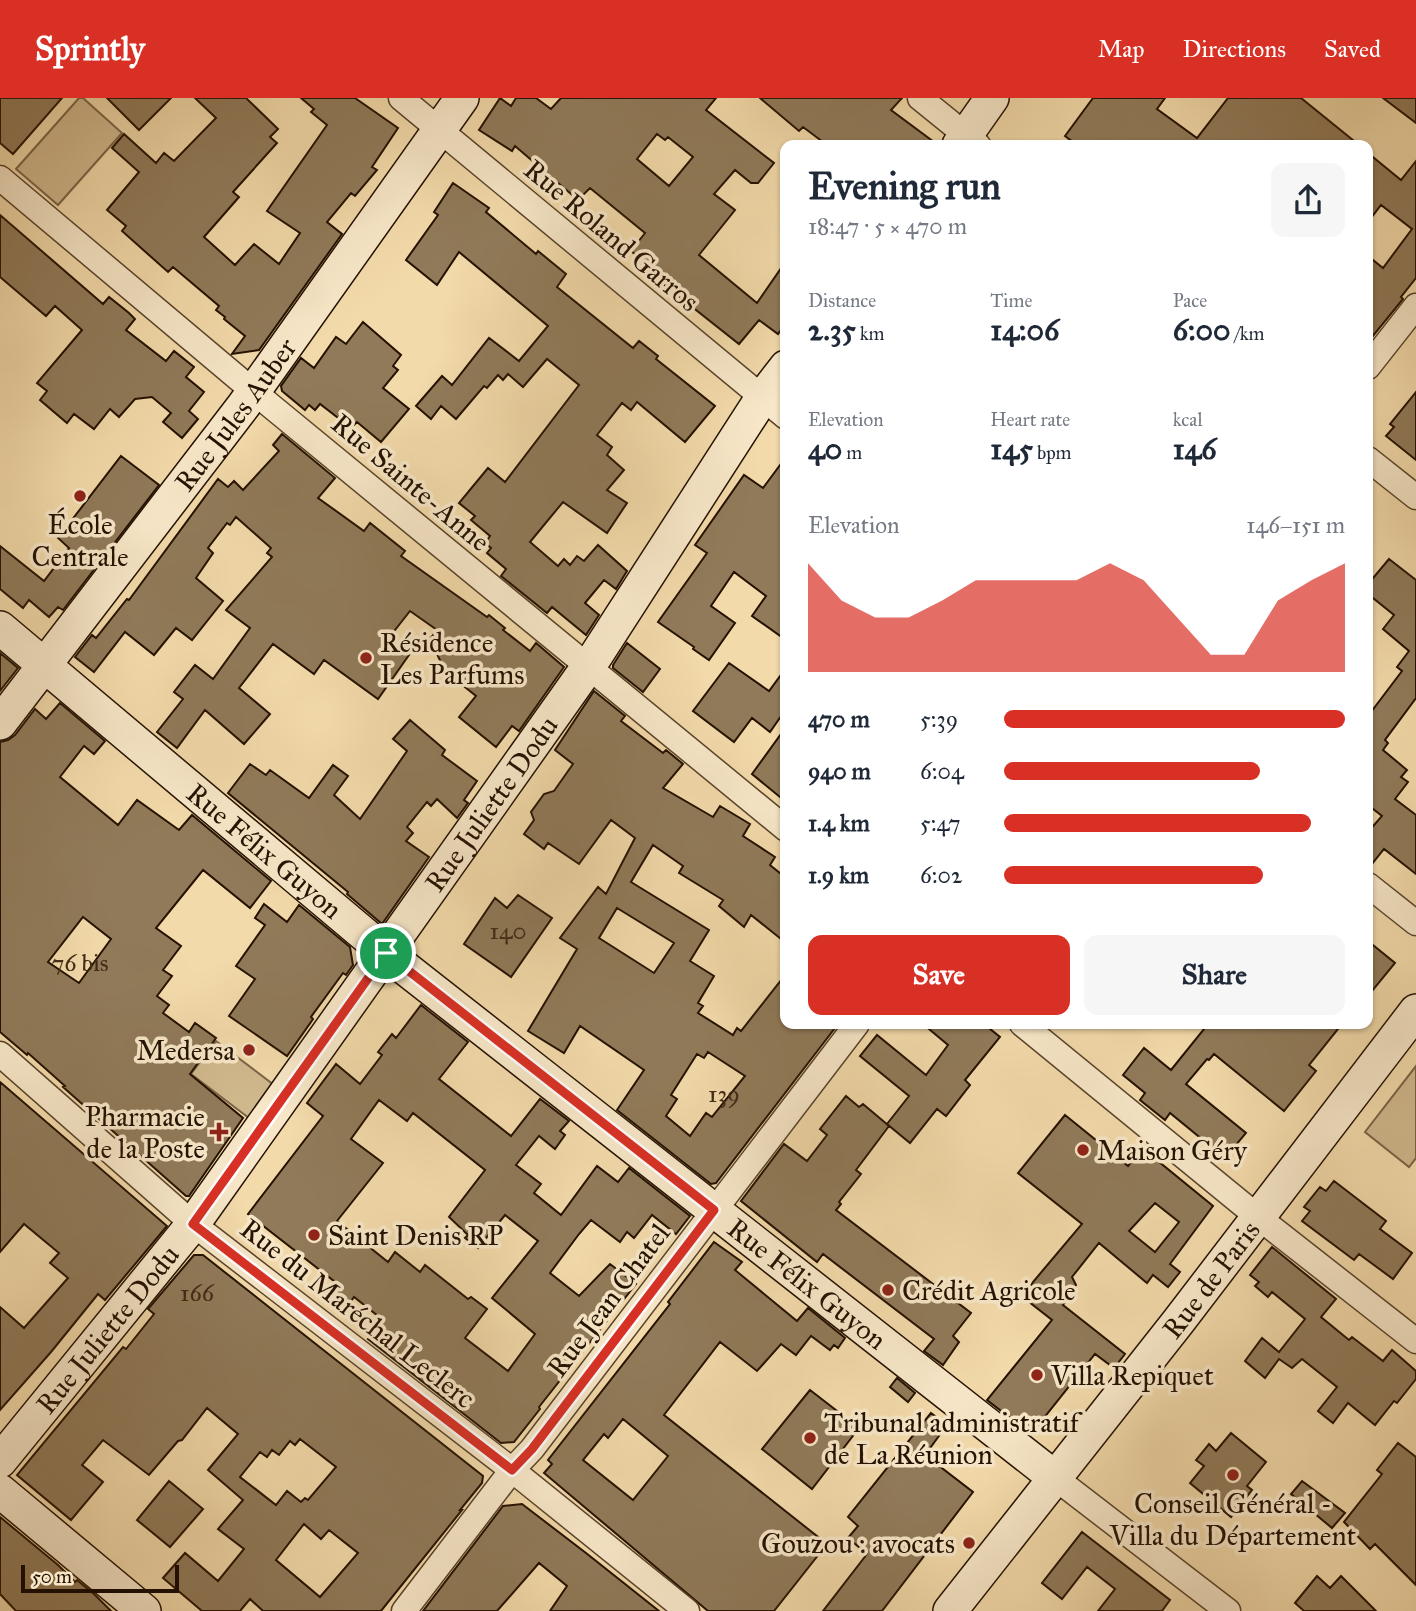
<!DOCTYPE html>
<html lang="en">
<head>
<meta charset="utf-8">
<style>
	:root { --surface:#fff; --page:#f6f6f7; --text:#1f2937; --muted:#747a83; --accent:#d93025 }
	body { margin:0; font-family:"IM FELL Great Primer",serif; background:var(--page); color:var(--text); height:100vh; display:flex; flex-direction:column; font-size:26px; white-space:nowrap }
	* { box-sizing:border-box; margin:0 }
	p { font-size:23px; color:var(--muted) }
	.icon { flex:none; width:38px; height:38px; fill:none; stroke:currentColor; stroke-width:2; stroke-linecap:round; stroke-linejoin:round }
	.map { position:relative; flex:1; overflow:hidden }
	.drawer { position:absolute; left:780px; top:42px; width:593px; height:889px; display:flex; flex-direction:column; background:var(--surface); border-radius:14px; box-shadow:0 2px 5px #0004 }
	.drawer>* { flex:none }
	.scale { position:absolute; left:21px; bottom:18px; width:158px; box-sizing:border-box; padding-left:7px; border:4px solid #241101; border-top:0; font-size:19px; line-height:24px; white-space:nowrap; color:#241101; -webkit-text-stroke:5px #f7e7c8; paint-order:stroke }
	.pin { position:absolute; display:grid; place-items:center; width:60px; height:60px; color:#fff; margin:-30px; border:4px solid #fff; border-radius:50%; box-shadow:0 2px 7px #0007 }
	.round { display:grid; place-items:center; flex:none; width:74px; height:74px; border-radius:14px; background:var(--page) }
	.overview { display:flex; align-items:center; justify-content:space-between; height:119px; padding:0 28px }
	h1 { font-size:38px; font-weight:800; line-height:52px }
	.figures { display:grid; grid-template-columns:repeat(3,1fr); gap:10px; height:119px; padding:7px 28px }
	.figures div { display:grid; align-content:center }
	.figures b { font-size:30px; font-weight:800 }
	.figures small { font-size:19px; font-weight:400 }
	.figures p { font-size:19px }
	.chart { height:196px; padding:14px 28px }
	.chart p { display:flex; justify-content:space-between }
	.chart svg { width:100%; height:126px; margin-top:7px; fill:var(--accent); opacity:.7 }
	.button { display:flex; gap:14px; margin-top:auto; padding:14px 28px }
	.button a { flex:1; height:80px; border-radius:14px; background:var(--accent); color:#fff; font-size:28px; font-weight:800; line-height:80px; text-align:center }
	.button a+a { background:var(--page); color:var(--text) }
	ul { padding:0 28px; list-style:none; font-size:23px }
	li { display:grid; grid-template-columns:112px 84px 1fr; align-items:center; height:52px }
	li i { height:18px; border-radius:9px; background:var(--accent) }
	header { display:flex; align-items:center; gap:42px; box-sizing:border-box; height:98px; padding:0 35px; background:var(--accent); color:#fff }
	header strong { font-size:33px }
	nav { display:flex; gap:38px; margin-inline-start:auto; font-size:24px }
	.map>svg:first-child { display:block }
	.park { fill:#d0b88d; stroke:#7a6447; stroke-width:2 }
	.building { fill:#907a59; stroke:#241101; stroke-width:2; fill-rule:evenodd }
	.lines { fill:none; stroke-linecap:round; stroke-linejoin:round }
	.street-casing { stroke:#58432b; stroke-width:27 }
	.secondary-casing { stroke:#241101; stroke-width:36 }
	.street { stroke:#f7e7c8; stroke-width:24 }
	.secondary { stroke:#f7e7c8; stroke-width:33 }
	.route-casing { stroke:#fff; stroke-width:14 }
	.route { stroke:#d93025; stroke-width:9 }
	.poi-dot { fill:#8f2418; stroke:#f7e7c8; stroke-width:2.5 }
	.labels { text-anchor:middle; stroke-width:7; stroke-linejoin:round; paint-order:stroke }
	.number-label { font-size:24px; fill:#3f2b17 }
	.street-label { font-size:28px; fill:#241101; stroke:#f7e7c8 }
	.poi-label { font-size:28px; fill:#241101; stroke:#f7e7c8; text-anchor:start }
</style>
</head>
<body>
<header>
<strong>Sprintly</strong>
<nav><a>Map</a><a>Directions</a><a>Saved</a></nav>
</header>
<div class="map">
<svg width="1416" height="1513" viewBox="0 0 1416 1513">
	<rect width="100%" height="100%" fill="#f3daaa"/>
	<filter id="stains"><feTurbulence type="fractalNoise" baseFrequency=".00286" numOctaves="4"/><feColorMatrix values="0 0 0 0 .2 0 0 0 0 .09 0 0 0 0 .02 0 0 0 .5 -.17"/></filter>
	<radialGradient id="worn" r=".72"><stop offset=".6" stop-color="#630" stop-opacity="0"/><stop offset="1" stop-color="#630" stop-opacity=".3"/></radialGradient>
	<!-- park -->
	<path class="park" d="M79 0H83L122 35 58 107 16 71Z
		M216 943 274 987 249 1020 191 976Z
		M1416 968V1060L1409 1069 1365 1034Z"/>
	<!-- building -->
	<path class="building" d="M0 0H62L13 56 0 45Z
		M107 0H171L139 32Z
		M195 0H246L278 31 270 39 277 45 233 94 239 99 204 139 235 167 254 146 279 166 300 135 267 113 327 27 311 14 314 11 301 0H355L398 30 372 69 377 72 355 98 351 95 327 124 342 136 259 252 232 256 245 238 224 221 225 219 216 212 219 208 173 169 168 174 122 133 126 128 107 112 139 74 112 50 124 36 156 65 164 55 174 63 216 20Z
		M500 0 511 8 516 0H536L551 11 561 0H716L706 12 774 65 758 85H751L735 72 714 96 735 112 699 157 757 205 786 163V225L778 236 759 222 739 246 662 185 665 181 631 153 645 135 590 90 578 102 515 48 512 53 479 32ZM657 36 665 42 668 39 693 59 669 88 637 61Z
		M760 0H902L891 12 938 47H827L803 29 799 33Z
		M1093 0H1165L1157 11 1197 40 1228 0H1301L1359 47H1077L1065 38Z
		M1383 0H1416V25Z
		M1368 55 1401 82 1416 63V180L1401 199 1403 201 1368 244V158L1383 170 1412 131 1381 107 1368 124Z
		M453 85 489 110 486 114 536 156 538 153 566 176 557 189 633 250 639 243 658 258 656 261 715 308 685 344 637 304 631 312 622 305 597 337 612 349 607 357 624 372 607 392 627 405 607 435 563 404 530 444 558 468 564 461 570 467 577 458 584 463 598 447 627 473 616 491 604 482 585 505 599 517 586 537 552 509 547 515 501 478 506 471 487 455 491 450 485 445 490 438 471 422 475 418 459 405 488 370 505 384 579 287 547 261 523 289 508 276 503 282 498 277 487 290 484 288 456 321 441 308 431 321 416 308 442 278 452 287 489 240 519 263 548 228 459 154 437 187 406 162 438 117 434 114Z
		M0 117 103 206 109 199 129 215 135 221 126 232 166 263 174 253 194 269 186 279 204 294 189 313 198 321 182 340 163 324 171 315 152 299 135 301 119 319 110 311 94 331 74 316 67 325 40 302 47 293 37 285 82 232 55 208 46 218 0 179Z
		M363 224 401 257 393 268 398 272 383 290 409 311 381 344 357 324 351 330 320 306 315 312 309 307 305 312 282 293 281 288 301 260 314 270 336 239 346 246Z
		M1416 294V362L1386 338 1394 329 1390 326Z
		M282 336 335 380 318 400 364 433 370 425 405 453 401 458 487 519 489 517 505 530 503 532 530 553 536 545 564 569 519 633 512 628 496 649 459 619 476 598 445 573 430 541 437 532 410 513 388 541 409 557 378 601 324 562 314 576 273 546 239 590 270 616 244 646 205 612 177 650 157 634 183 601 174 594 195 567 213 581 250 530 226 512 272 459 267 455 271 450 236 419 230 427 227 425 208 450 213 455 196 480 223 503 192 542 176 530 154 557 125 534 94 574 75 559 92 537 96 540 127 501 129 502 218 381 228 389 234 383 243 392 279 353 273 347Z
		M121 358 159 387 63 512 58 509 49 519 29 502 23 510 0 491V448L44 483 69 450 58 440Z
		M786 359V542L752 518 766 498 734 474 711 508 735 525 709 562 693 551 694 549 658 524 707 455 695 447 744 377 763 390Z
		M1389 461 1416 482V600L1385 642 1388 645 1383 652 1407 672 1401 679 1408 684 1395 701 1416 717V776L1384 751 1368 771V734L1382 718 1368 707V618L1402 573 1397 569 1409 553 1383 531 1394 517 1368 496V486Z
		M627 545 660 571 643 594 613 570V567Z
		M0 555 18 570 0 593Z
		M729 565 769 593 786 570V611L770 634 752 620 734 644 693 613Z
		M594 593 625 618 621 623 663 655 666 652 683 666 663 690 713 719 720 708 750 726 743 738 775 759 770 767 786 780V845L751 817 744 829 719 808 723 802 679 775 683 768 653 747 631 784 709 832 690 863 714 878 698 905 703 908 698 915 733 937 737 930 741 933 786 876V926H838L716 1085 711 1086 617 1012 644 972 580 928 564 955 528 933 577 851 560 840 598 789 606 796 635 740 611 722 579 766 548 745 544 751 524 736 534 722 531 714 544 696 554 693 573 666 555 652ZM617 810 674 845 654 875 599 840ZM708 954 745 978 712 1019 706 1015 690 1038 666 1018 677 1001 671 997 697 956 704 960Z
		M60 605 105 643 94 656 84 648 60 679 118 727 137 702 179 732 192 717 271 783 250 810 203 772 156 830 181 848 163 872 172 878 157 898 169 907 163 915 189 934 195 925 216 940 190 976 243 1020 189 1098H186L63 989 65 988 28 955 27 957 0 934V644L8 642 15 637 35 611 46 621ZM83 819 111 841 79 885 48 864Z
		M410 622 445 652 442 657 477 683 464 702 468 705 457 720 437 701 431 708 427 704 407 729 413 735 406 743 429 759 382 826 347 796 348 794 228 695 250 666 266 677 270 672 309 700 333 667 348 678 334 697 360 721 407 653 393 641Z
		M786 629V704L752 676Z
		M518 797 552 820 511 879 464 846 495 800 507 810Z
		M264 806 287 824 299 807 350 849 353 867 346 877 343 875 311 919 313 921 287 958 229 918 255 881 236 868 265 827 255 820Z
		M1368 843 1395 865 1368 898Z
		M421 907 468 944 439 981 511 1038 540 1001 569 1023 560 1033 565 1037 555 1051 539 1038 516 1067 541 1086 534 1095 561 1117 597 1068 618 1084 629 1070 690 1118 676 1136 652 1117 634 1140 627 1134 620 1144 591 1122 579 1136 550 1175 579 1198 610 1166 636 1186 539 1309 540 1311 514 1344 501 1345 368 1241 383 1222 354 1199 349 1206 334 1194 339 1187 248 1116 323 1018 307 1005 336 966 360 986 382 957 378 954 392 936 396 940ZM379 1002 407 1023 413 1015 485 1072 449 1119 468 1137 465 1140 478 1150 505 1117 538 1143 492 1200 535 1236 508 1273 465 1240 487 1211 471 1199 468 1201 425 1167 420 1174 395 1154 388 1164 337 1123 383 1065 351 1041Z
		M923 926H984L1000 939 965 982 970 987 946 1018 937 1011 910 1045 887 1026 909 998 860 958 877 937 926 977 948 947Z
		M1208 926H1342L1309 967 1316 973 1284 1013 1214 956 1209 962 1207 961 1186 986 1246 1035 1225 1060 1170 1015 1165 1022 1140 1002 1145 995 1123 977 1144 950 1171 972Z
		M0 984 167 1128 105 1202 98 1196 51 1254 0 1312V1209L24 1230 68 1180 50 1165 59 1155 24 1126 0 1154Z
		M846 998 859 1009 863 1006 889 1028 856 1072 861 1076 839 1104 841 1106 836 1112 971 1215 953 1238 959 1244 943 1267 924 1253 934 1241 823 1156 817 1164 741 1103 784 1046 807 1063 827 1037 820 1031Z
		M1065 1017 1128 1068 1142 1050 1213 1108 1170 1166 1180 1174 1168 1189 1153 1177 1147 1185 1099 1145 1072 1179 1076 1187 1063 1207 1125 1256 1114 1270 1095 1256 1031 1336 987 1302 1052 1222 1024 1200 1033 1184 1082 1126 1018 1075ZM1155 1105 1179 1124 1155 1154 1129 1133Z
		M1334 1083 1386 1123 1380 1131 1412 1155 1393 1181 1359 1156 1354 1162 1302 1123 1310 1113 1304 1109 1320 1089 1326 1093Z
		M714 1144 742 1164 735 1172 797 1223 808 1210 845 1240 838 1250 834 1247 830 1252 811 1238 796 1257 781 1246 757 1273 720 1244 664 1317 827 1446 774 1513H708L544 1375 552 1366 548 1362 670 1206 668 1204ZM623 1321 668 1358 633 1402 583 1362 604 1336 608 1340Z
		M1272 1149 1336 1201 1321 1219 1349 1242 1352 1239 1383 1263 1392 1252 1416 1273V1281L1397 1305 1394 1303 1375 1327 1348 1305 1333 1325 1318 1313 1337 1289 1302 1261 1292 1270 1279 1261 1265 1280 1245 1263 1262 1240 1279 1254 1305 1221 1272 1194 1268 1199 1255 1188 1259 1184 1250 1177Z
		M194 1157H203L483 1378 482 1385 460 1412H462L381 1513H263L250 1501 240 1513H202L163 1480 185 1455 218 1483 244 1451 218 1431 243 1402 208 1372 238 1336 207 1310 182 1342 178 1343 149 1377 103 1342 82 1367 103 1384 71 1422 17 1377 123 1249 126 1251 154 1216 148 1211ZM300 1341 336 1369 308 1402 305 1400 301 1404 287 1393 276 1407 240 1379 260 1354 267 1359 272 1352 279 1357 290 1343 295 1347ZM304 1426 321 1441 329 1432 358 1455 320 1499 276 1462Z
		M897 1280 915 1295 908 1304 890 1289Z
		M810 1292 859 1330 812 1391 762 1351Z
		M931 1315 947 1327 925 1357 973 1394 882 1513H823L867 1456 848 1440 858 1428 848 1419Z
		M1231 1335 1266 1364 1247 1388 1252 1392 1231 1419 1190 1385 1204 1368 1196 1362 1209 1346 1216 1353Z
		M1398 1345 1416 1359V1487L1375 1446 1370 1451 1344 1424 1382 1376 1377 1372Z
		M169 1383 203 1411 170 1449 137 1422Z
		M1302 1383 1345 1415 1332 1430 1291 1396Z
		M522 1406 586 1455 659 1513H550L567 1488 539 1465 497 1513H423L503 1408Z
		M0 1419 58 1467 75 1484 77 1482 94 1496 111 1513H16L0 1496Z
		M1082 1434 1170 1502 1162 1513H1098L1115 1491 1087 1469 1062 1501 1042 1485Z
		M1317 1478 1330 1490 1341 1478 1376 1513H1304L1295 1505Z"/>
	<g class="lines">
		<!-- street casing -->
		<g class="street-casing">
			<path id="street" d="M401 0 786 319
				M920 0 978 47
				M0 80 271 308 786 731
				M1368 269 1416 208
				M1368 361 1416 399
				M1368 787 1416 825
				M1022 926 1258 1119 1416 1243
				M0 956 193 1126 512 1372 687 1513
				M1054 1379 1228 1513
				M404 1513 512 1372 532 1351 857 926"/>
		</g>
		<!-- secondary casing -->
		<g class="secondary-casing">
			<g id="secondary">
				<path d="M959 47 992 0"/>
				<path id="s1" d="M0 530 396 863 1054 1379"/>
				<path id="s2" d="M0 625 244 307 462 0"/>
				<path id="s3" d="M0 1363 193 1126 595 559 762 300 786 269"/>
				<path d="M0 1393 144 1513"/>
				<path id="s4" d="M950 1513 1178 1224 1416 913"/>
			</g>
		</g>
		<!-- street -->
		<use href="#street" class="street"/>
		<!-- secondary -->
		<use href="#secondary" class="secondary"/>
	</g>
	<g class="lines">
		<!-- route casing -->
		<g class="route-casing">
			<path id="route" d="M386 855 714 1112 532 1351 512 1372 193 1126Z"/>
		</g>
		<!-- route -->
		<use href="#route" class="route"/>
	</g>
	<!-- markers -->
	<g class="poi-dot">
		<circle cx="80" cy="398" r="7"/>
		<circle cx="366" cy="560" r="7"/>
		<circle cx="249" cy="952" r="7"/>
		<path d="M215.5 1023.5h7v7h7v7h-7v7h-7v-7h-7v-7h7z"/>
		<circle cx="1083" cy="1052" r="7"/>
		<circle cx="314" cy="1137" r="7"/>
		<circle cx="888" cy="1192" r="7"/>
		<circle cx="1037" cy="1277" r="7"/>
		<circle cx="810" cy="1340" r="7"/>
		<circle cx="1233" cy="1377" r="7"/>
		<circle cx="969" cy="1445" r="7"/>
	</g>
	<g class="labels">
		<!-- number labels -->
		<g class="number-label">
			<text x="508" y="841">140</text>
			<text x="80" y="873">76 bis</text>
			<text x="724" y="1004">139</text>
			<text x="197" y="1203">166</text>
		</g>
		<!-- street labels -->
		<g class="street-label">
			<text transform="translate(612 137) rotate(40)" y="10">Rue Roland Garros</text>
			<text dy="10" stroke="none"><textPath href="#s2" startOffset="388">Rue Jules Auber</textPath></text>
			<text transform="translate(411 384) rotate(40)" y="10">Rue Sainte-Anne</text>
			<text dy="10" stroke="none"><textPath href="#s3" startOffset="821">Rue Juliette Dodu</textPath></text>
			<text dy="10" stroke="none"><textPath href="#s1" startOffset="346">Rue Félix Guyon</textPath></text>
			<text dy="10" stroke="none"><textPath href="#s4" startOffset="422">Rue de Paris</textPath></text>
			<text dy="10" stroke="none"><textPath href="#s1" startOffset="1040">Rue Félix Guyon</textPath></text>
			<text transform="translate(608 1202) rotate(-53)" y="10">Rue Jean Chatel</text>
			<text transform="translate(358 1215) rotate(38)" y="10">Rue du Maréchal Leclerc</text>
			<text dy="10" stroke="none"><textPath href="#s3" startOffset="170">Rue Juliette Dodu</textPath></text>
		</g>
		<!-- poi labels -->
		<g class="poi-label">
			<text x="80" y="436" text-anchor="middle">École<tspan x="80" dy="32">Centrale</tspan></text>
			<text x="380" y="554">Résidence<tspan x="380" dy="32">Les Parfums</tspan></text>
			<text x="235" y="962" text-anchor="end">Medersa</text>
			<text x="205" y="1028" text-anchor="end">Pharmacie<tspan x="205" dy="32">de la Poste</tspan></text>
			<text x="1097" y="1062">Maison Géry</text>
			<text x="328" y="1147">Saint Denis RP</text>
			<text x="902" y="1202">Crédit Agricole</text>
			<text x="1051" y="1287">Villa Repiquet</text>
			<text x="824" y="1334">Tribunal administratif<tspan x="824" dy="32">de La Réunion</tspan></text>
			<text x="1233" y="1415" text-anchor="middle">Conseil Général -<tspan x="1233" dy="32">Villa du Département</tspan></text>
			<text x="955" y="1455" text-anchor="end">Gouzou : avocats</text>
		</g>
	</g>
	<rect width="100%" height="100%" filter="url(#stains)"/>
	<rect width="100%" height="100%" fill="url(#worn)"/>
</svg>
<div class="scale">50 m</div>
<div class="pin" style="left:386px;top:855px;background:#1e9e55"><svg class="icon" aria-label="arrive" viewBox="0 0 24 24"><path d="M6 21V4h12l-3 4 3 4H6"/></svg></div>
<section class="drawer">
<div class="overview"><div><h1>Evening run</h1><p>18:47 · 5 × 470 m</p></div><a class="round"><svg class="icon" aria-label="share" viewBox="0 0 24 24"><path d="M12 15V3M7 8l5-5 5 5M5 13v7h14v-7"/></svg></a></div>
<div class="figures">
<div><p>Distance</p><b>2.35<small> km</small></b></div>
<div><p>Time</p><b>14:06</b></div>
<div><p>Pace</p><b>6:00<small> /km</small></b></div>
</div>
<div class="figures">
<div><p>Elevation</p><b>40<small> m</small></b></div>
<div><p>Heart rate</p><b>145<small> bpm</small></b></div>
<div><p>kcal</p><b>146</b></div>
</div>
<div class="chart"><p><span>Elevation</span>146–151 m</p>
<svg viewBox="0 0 160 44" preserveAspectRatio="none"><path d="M0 44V6L10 19L20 25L30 25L40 19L50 12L60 12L70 12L80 12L90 6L100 12L110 25L120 38L130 38L140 19L150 12L160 6V44z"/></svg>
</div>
<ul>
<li><b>470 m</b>5:39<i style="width:100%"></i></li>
<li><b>940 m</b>6:04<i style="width:75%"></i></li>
<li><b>1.4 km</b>5:47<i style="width:90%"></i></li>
<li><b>1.9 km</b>6:02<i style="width:76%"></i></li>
</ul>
<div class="button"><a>Save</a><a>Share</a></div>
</section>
</div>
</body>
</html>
